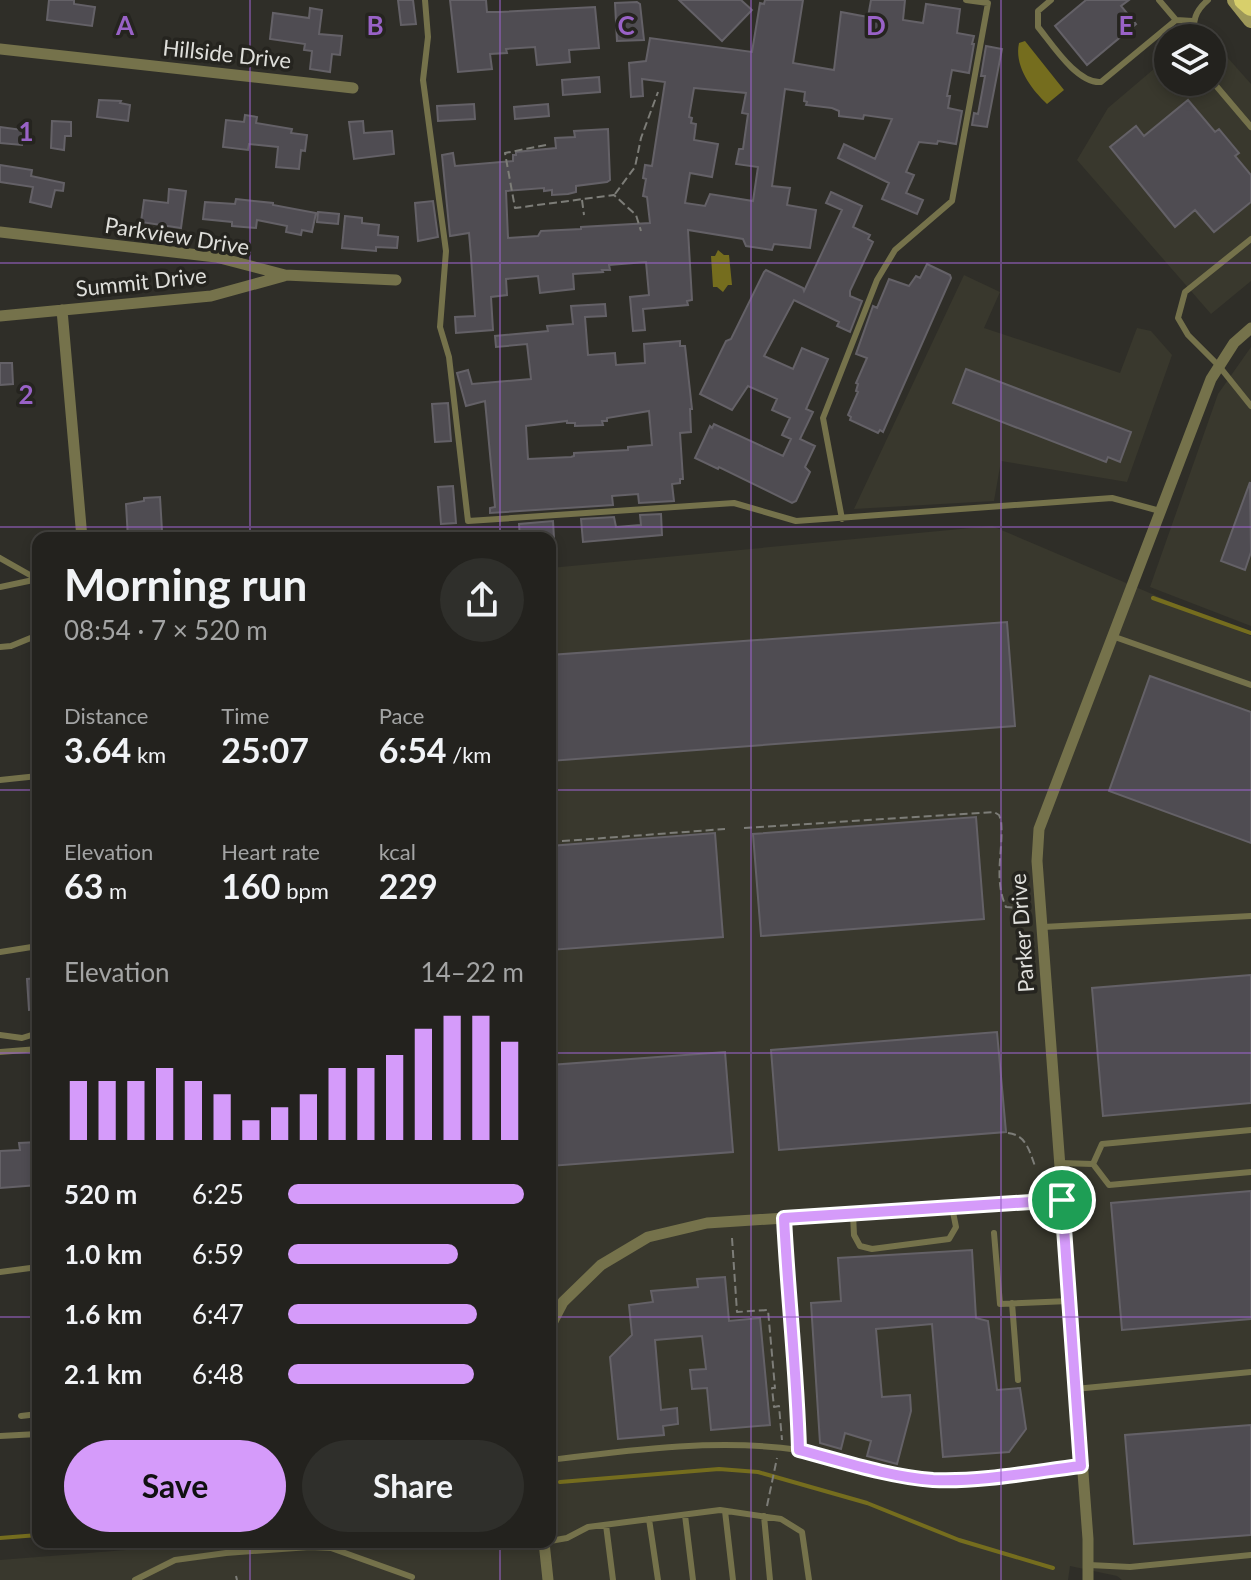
<!DOCTYPE html>
<html lang="en">
<head>
<meta charset="utf-8">
<style>
	:root { --surface:#23221e; --page:#2f2f2b; --text:#f1f3f6; --muted:#a3a4a4; --line:#403f3c; --accent:#d59bfa }
	body { margin:0; font-family:Lato,sans-serif; background:var(--page); color:var(--text); height:100vh; display:flex; flex-direction:column; font-size:30px; white-space:nowrap }
	* { box-sizing:border-box; margin:0 }
	p { font-size:26px; color:var(--muted) }
	.icon { flex:none; width:44px; height:44px; fill:none; stroke:currentColor; stroke-width:2; stroke-linecap:round; stroke-linejoin:round }
	.map { position:relative; flex:1; overflow:hidden }
	.sheet { position:absolute; left:32px; top:532px; width:524px; height:1016px; display:flex; flex-direction:column; background:var(--surface); border-radius:16px; box-shadow:0 4px 12px #0003,0 0 0 2px var(--line) }
	.sheet>* { flex:none }
	.controls { position:absolute; left:1154px; top:24px; display:grid; gap:16px }
	.controls a { display:grid; place-items:center; width:72px; height:72px; border-radius:50%; background:var(--surface); box-shadow:0 4px 12px #0003,0 0 0 2px var(--line); font-size:40px }
	.pin { position:absolute; display:grid; place-items:center; width:68px; height:68px; color:#fff; margin:-34px; border:4px solid #fff; border-radius:50%; box-shadow:0 2px 8px #0007 }
	.round { display:grid; place-items:center; flex:none; width:84px; height:84px; border-radius:42px; background:var(--page) }
	.summary { display:flex; align-items:center; justify-content:space-between; height:136px; padding:0 32px }
	h1 { font-size:44px; font-weight:700; line-height:60px }
	.metrics { display:grid; grid-template-columns:repeat(3,1fr); gap:12px; height:136px; padding:8px 32px }
	.metrics div { display:grid; align-content:center }
	.metrics b { font-size:34px; font-weight:700 }
	.metrics small { font-size:22px; font-weight:400 }
	.metrics p { font-size:22px }
	.chart { height:224px; padding:16px 32px }
	.chart p { display:flex; justify-content:space-between }
	.chart svg { width:100%; height:144px; margin-top:8px; stroke:var(--accent); stroke-width:6 }
	.button { display:flex; gap:16px; margin-top:auto; padding:16px 32px }
	.button a { flex:1; height:92px; border-radius:48px; background:var(--accent); color:#111; font-size:32px; font-weight:700; line-height:92px; text-align:center }
	.button a+a { background:var(--page); color:var(--text) }
	ul { padding:0 32px; list-style:none; font-size:26px }
	li { display:grid; grid-template-columns:128px 96px 1fr; align-items:center; height:60px }
	li i { height:20px; border-radius:10px; background:var(--accent) }
	.map>svg:first-child { display:block }
	.built { fill:#39382d }
	.water { fill:#756d1e }
	.lines { fill:none; stroke-linecap:round; stroke-linejoin:round }
	.stream { stroke:#756d1e; stroke-width:4 }
	.building { fill:#4f4c52; stroke:#646167; stroke-width:2; fill-rule:evenodd }
	.path { stroke:#7d7d78; stroke-width:2; stroke-dasharray:8 4; stroke-linecap:butt }
	.lane { stroke:#75724b; stroke-width:6 }
	.street { stroke:#75724b; stroke-width:11 }
	.secondary { stroke:#9d9759; stroke-width:16 }
	.highway { stroke:#d8cf6b; stroke-width:20 }
	.route-casing { stroke:#fff; stroke-width:16 }
	.route { stroke:#d59bfa; stroke-width:10 }
	.grid { fill:none; stroke:#9962c7; stroke-width:2; stroke-opacity:0.55 }
	.labels { text-anchor:middle; stroke-width:7; stroke-linejoin:round; paint-order:stroke }
	.street-label { font-size:22px; fill:#dfdfdb; stroke:#25241f }
	.grid-label { font-size:26px; text-anchor:middle; font-weight:bold; fill:#9962c7; stroke:#25241f; stroke-width:7; stroke-linejoin:round; paint-order:stroke }
</style>
</head>
<body>
<div class="map">
<svg width="1251" height="1580" viewBox="0 0 1251 1580">
	<rect width="100%" height="100%" fill="#2f2e28"/>
	<!-- built -->
	<path class="built" d="M1212 40 1251 84V281L1211 314 1077 160 1108 108 1168 57V82H1212Z
		M964 275 1000 292 984 328 1120 373 1137 328 1151 331 1172 355 1127 482 1001 461 994 501 854 509Z
		M1251 347V626L1150 587 1218 394Z
		M992 526 1251 636V1580H1122L1117 1576 1070 1566 1068 1580H0V1560L227 1542H550V568Z"/>
	<!-- water -->
	<path class="water" d="M1025 41 1064 90 1047 104C1031 89 1014 66 1019 43Z
		M718 250 724 255H729L732 285H728L723 292 717 287H713L711 256H715Z"/>
	<g class="lines">
		<!-- stream -->
		<path class="stream" d="M1153 598 1251 633
			M560 1482 719 1469 758 1472 867 1503 959 1540 1053 1568
			M0 1538 38 1535"/>
	</g>
	<!-- building -->
	<path class="building" d="M49 0H74V4L95 7 92 26 47 20Z
		M398 0H413L416 24 401 25Z
		M450 0H486L487 12H500L595 7 599 48 569 50 570 62 537 65 535 47 506 49 507 53 490 54 492 69 458 72Z
		M679 0H741L752 10 722 41Z
		M765 0H803L793 63 834 70 841 12 868 17 871 0H905L903 20 923 23 926 4 960 9 957 33 974 36 972 44H974L969 73 952 70 947 96H950L948 108 962 111 956 144 938 141 937 144 919 142 906 172 914 175 906 193 923 200 917 214 882 199 889 183 838 158 844 144 875 159 892 119 864 115 863 119 839 116V111L832 108 806 105 807 102 804 101 805 92 785 89 772 186 790 188 787 205 816 210 810 248 774 244 772 250 746 246 743 239 688 230 692 300 687 301 688 305 643 309 645 330 633 331 630 297 649 295 646 262 609 265 610 270H602L603 272 573 274 574 289 540 293 538 276 506 279 507 295 491 297 493 330 456 333 455 317 475 316 471 256 469 233 450 236 442 155 453 153 455 166 513 161V155H516V152L556 148 555 138 575 137 574 131 608 129 610 180 607 182 576 186V192L568 194 552 195V190L544 191V188L506 191 508 238 538 236 541 231 581 229V227L650 223 647 197 643 196 646 179 643 178 645 165 652 166 665 82 642 79 643 96 631 97 629 63 646 61 650 38 752 52 760 3 764 4ZM694 88 746 93 742 113 748 114 743 149H739L736 164 758 167 753 201 710 194 705 206 685 203 690 173 712 177 718 144 694 140 696 124 691 123 692 118 689 117Z
		M1086 0H1129L1121 6 1136 24 1087 65 1055 26Z
		M637 2 640 4 644 40 617 41 615 3Z
		M310 8 322 10 319 34 342 36 340 55 332 54 330 72 310 69 312 51 304 50 305 44 270 39 273 13 309 18Z
		M986 46 1002 49 987 127 972 125 974 113 978 114 985 76H981Z
		M599 77 600 92 563 95 562 80Z
		M99 100 121 101 120 103 130 105 128 121 97 117Z
		M1188 100 1215 132 1219 129 1239 153 1235 156 1251 175V202L1214 232 1195 210 1175 227 1110 147 1136 126 1144 136Z
		M474 104 475 119 438 121 437 106Z
		M548 104 549 116 515 119 514 107Z
		M245 115 257 117 256 123 292 129 291 133 307 135 305 151 301 150 299 169 276 167 278 147 249 144 248 150 223 147 226 120 244 122Z
		M52 121 71 122V136H65L64 150 51 148Z
		M363 121 364 133 392 131 394 154 354 159 349 122Z
		M0 127 23 130 22 145 0 143Z
		M0 165 32 170 31 176 64 183 63 191 55 190 51 207 30 202 33 187 0 182Z
		M169 189 186 191 181 228 141 222 144 200 168 203Z
		M831 192 862 206 853 227 870 235 868 239 873 242 850 291V296L862 301 850 332 837 326 839 322 794 300 764 356 793 369 802 348 828 359 806 409 813 412 800 439 815 446 805 467 810 472 796 501 792 503 719 467 718 469 695 458 710 426 712 428 714 424 783 456 791 439 782 435 790 418 772 410 777 399 748 386 732 410 700 394 726 341 731 339 764 272 766 270 803 288 804 291 842 210 826 203Z
		M236 199 273 203V205L316 213 312 232 302 230 301 235 286 232 287 226 257 220 256 228 232 226V222L203 219 205 202 235 204Z
		M433 201 438 237 418 241 415 203Z
		M318 212 339 214 338 224 317 222Z
		M345 216 362 218V223L379 225 378 235 398 237 397 248 376 247V251L342 248Z
		M927 264 950 275 951 278 883 432 880 430 878 433 850 420 851 417 848 415 858 392 856 391 858 384 856 383 867 358 856 354 873 306 877 308 889 279 909 286 916 276 920 278Z
		M605 304 606 316 585 317 588 355 615 353 616 365 645 363 644 344 680 341V346H685L692 409H690L691 432 680 433 683 479H680V483L672 484 674 501 639 503 638 494 612 496 613 505 490 513V508L495 507 485 401 466 406 457 373 468 370 472 384 531 379 527 344 496 347 495 336 548 331 547 326 573 324 571 306ZM649 411 652 445 628 447V450L574 453V456L571 457 528 459 526 426 567 421V423H575V426L603 425 602 421H607V418Z
		M0 363H12L13 384 0 385Z
		M966 369 1131 432 1120 462 1108 457 1106 462 953 403Z
		M448 403 451 441 435 442 432 404Z
		M1250 482 1251 552 1245 570 1221 561Z
		M453 486 456 523 441 524 438 487Z
		M160 497 162 531 141 533V538H128L126 504 144 501V498Z
		M661 514 662 535 583 542 581 519 614 517 616 527 641 525 640 515Z
		M553 521 554 538H520L519 524Z
		M1007 622 1015 726 550 761V655Z
		M1150 676 1251 712V843L1109 791Z
		M976 817 984 919 761 936 753 834Z
		M715 833 723 937 550 950V846Z
		M1251 975V1103L1103 1116 1092 988Z
		M38 978V1009L29 1010 27 979Z
		M997 1032 1006 1132 779 1150 771 1050Z
		M725 1052 733 1152 550 1166V1065Z
		M38 1142V1185L0 1188V1151L20 1150 19 1143Z
		M1251 1191V1319L1122 1330 1111 1203Z
		M972 1250 976 1318 988 1321 997 1390 1020 1388 1026 1429 1009 1452 943 1457 932 1324 876 1329 882 1397 910 1395 911 1411 897 1464 867 1456 871 1441 845 1433 841 1449 820 1443 811 1303 841 1301 838 1258Z
		M725 1277 729 1321 760 1318 770 1425 711 1430 707 1388 692 1389 690 1370 706 1369 702 1336 655 1340 661 1410 677 1408 678 1424 663 1426 664 1435 618 1439 610 1357 632 1335 629 1305 653 1302 651 1291 698 1287 697 1279Z
		M1251 1425V1535L1134 1544 1125 1435Z"/>
	<g class="lines">
		<!-- path -->
		<path class="path" d="M546 145 505 153 515 208 614 195 636 215 641 231
			M615 194 635 167 641 138 658 92
			M582 200 584 215
			M744 828 994 812 999 815 1001 820C1004 850 993 878 1006 907L1018 908
			M550 842 725 829
			M1008 1133C1026 1135 1029 1150 1035 1166
			M732 1238 737 1312 768 1310 775 1388H772L774 1407 779 1406 782 1440
			M767 1506 777 1458
			M236 1576 237 1580"/>
		<!-- lane -->
		<path class="lane" d="M425 0 428 37 423 80 446 251 440 327 449 357 468 521 734 503 796 521 1112 498 1160 511
			M1051 0 1038 11V27C1052 44 1077 84 1101 82L1176 20 1193 21
			M1159 0 1176 20
			M1195 38C1192 21 1195 11 1208 0
			M1212 81 1251 127
			M1251 239 1185 292 1178 318 1188 335 1219 366 1251 406
			M842 519 823 418 877 280 895 250 952 201 988 3 966 0
			M0 558 37 579
			M0 587 38 579
			M1112 636 1251 685
			M0 647 11 646 38 635
			M0 780 38 776
			M1043 927 1251 916
			M0 952 38 946
			M0 1035 22 1038 38 1033
			M0 1052 38 1049
			M1060 1163 1093 1164
			M1093 1164 1102 1144 1251 1130
			M1093 1164 1109 1185 1251 1172
			M853 1214 854 1235 860 1246 872 1249 949 1239 956 1227 952 1207
			M784 1218C788 1296 797 1372 799 1450
			M994 1233 1000 1304 1069 1301
			M0 1272 38 1267
			M1012 1303 1018 1380
			M1075 1389 1251 1372
			M21 1416 38 1414
			M0 1436 38 1434
			M550 1460C630 1450 719 1438 799 1450 843 1456 885 1475 930 1479 979 1484 1032 1472 1081 1466
			M725 1511 733 1580
			M685 1515 693 1580
			M764 1516 770 1580
			M649 1519 658 1580
			M606 1525 613 1580
			M550 1541 567 1538 588 1527 720 1510 781 1519 802 1532 809 1580
			M1089 1565 1130 1567 1251 1555
			M135 1580 175 1560 226 1553 310 1547 331 1548 412 1577"/>
		<!-- street -->
		<path class="street" d="M0 49 353 88
			M0 232 216 257 285 275 396 280
			M62 310 82 538
			M0 316 211 296 284 276
			M550 1327 563 1302 601 1265 648 1237 707 1223 1062 1200
			M544 1542 548 1580
			M1088 1580V1539L1037 861 1039 829 1211 379 1234 343 1251 328"/>
		<!-- secondary -->
		<path class="secondary" d="M1235 0 1251 20"/>
		<!-- highway -->
		<path class="highway" d="M1244 0 1251 6"/>
	</g>
	<g class="lines">
		<!-- route casing -->
		<g class="route-casing">
			<path id="route" d="M1062 1200 1081 1466C1032 1472 982 1482 933 1480 890 1477 841 1461 799 1450 797 1373 788 1296 784 1218Z"/>
		</g>
		<!-- route -->
		<use href="#route" class="route"/>
	</g>
	<!-- grid -->
	<path class="grid" d="M250 0V538M500 0V538M751 0V1580M1001 0V1580M0 263H1251M0 527H1251M0 790H38M550 790H1251M0 1053H38M550 1053H1251M0 1317H38M550 1317H1251M250 1542V1580M500 1542V1580"/>
	<g class="labels">
		<!-- street labels -->
		<g class="street-label">
			<text transform="translate(227 54) rotate(6)" y="8">Hillside Drive</text>
			<text transform="translate(177 236) rotate(9)" y="8">Parkview Drive</text>
			<text transform="translate(141 282) rotate(-6)" y="8">Summit Drive</text>
			<text transform="translate(1022 933) rotate(-94)" y="8">Parker Drive</text>
		</g>
	</g>
	<g class="grid-label">
		<text x="125" y="35">A</text>
		<text x="375" y="35">B</text>
		<text x="626" y="35">C</text>
		<text x="876" y="35">D</text>
		<text x="1126" y="35">E</text>
		<text x="26" y="141">1</text>
		<text x="26" y="404">2</text>
	</g>
</svg>
<div class="controls">
<a><svg class="icon" aria-label="layers" viewBox="0 0 24 24"><path d="M12 4l9 5-9 5-9-5zM3 14l9 5 9-5"/></svg></a>
</div>
<div class="pin" style="left:1062px;top:1200px;background:#1e9e55"><svg class="icon" aria-label="arrive" viewBox="0 0 24 24"><path d="M6 21V4h12l-3 4 3 4H6"/></svg></div>
<section class="sheet">
<div class="summary"><div><h1>Morning run</h1><p>08:54 · 7 × 520 m</p></div><a class="round"><svg class="icon" aria-label="share" viewBox="0 0 24 24"><path d="M12 15V3M7 8l5-5 5 5M5 13v7h14v-7"/></svg></a></div>
<div class="metrics">
<div><p>Distance</p><b>3.64<small> km</small></b></div>
<div><p>Time</p><b>25:07</b></div>
<div><p>Pace</p><b>6:54<small> /km</small></b></div>
</div>
<div class="metrics">
<div><p>Elevation</p><b>63<small> m</small></b></div>
<div><p>Heart rate</p><b>160<small> bpm</small></b></div>
<div><p>kcal</p><b>229</b></div>
</div>
<div class="chart"><p><span>Elevation</span>14–22 m</p>
<svg viewBox="0 0 160 44" preserveAspectRatio="none"><path d="M5 44V26M15 44V26M25 44V26M35 44V22M45 44V26M55 44V30M65 44V38M75 44V34M85 44V30M95 44V22M105 44V22M115 44V18M125 44V10M135 44V6M145 44V6M155 44V14"/></svg>
</div>
<ul>
<li><b>520 m</b>6:25<i style="width:100%"></i></li>
<li><b>1.0 km</b>6:59<i style="width:72%"></i></li>
<li><b>1.6 km</b>6:47<i style="width:80%"></i></li>
<li><b>2.1 km</b>6:48<i style="width:79%"></i></li>
</ul>
<div class="button"><a>Save</a><a>Share</a></div>
</section>
</div>
</body>
</html>
